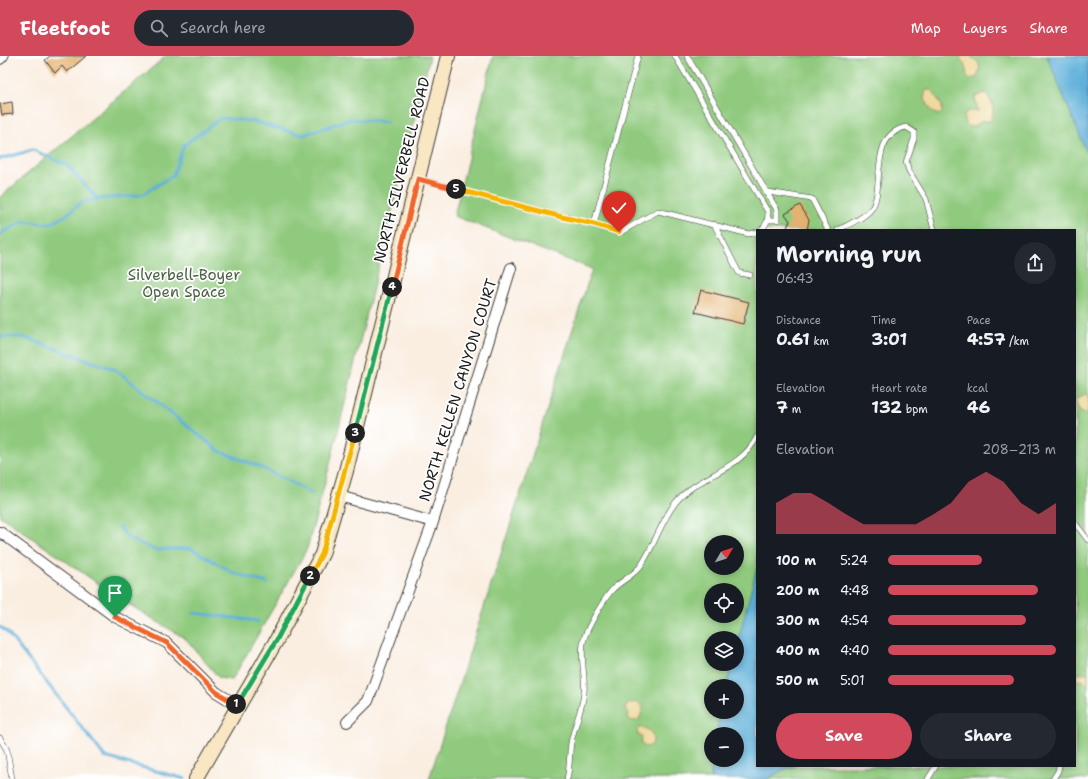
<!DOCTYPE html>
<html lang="en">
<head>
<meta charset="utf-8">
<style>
	:root { --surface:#171b24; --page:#242831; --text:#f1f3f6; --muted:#9ea1a6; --accent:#d1495b }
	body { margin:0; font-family:"Shantell Sans",sans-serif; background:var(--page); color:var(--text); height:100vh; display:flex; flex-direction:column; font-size:15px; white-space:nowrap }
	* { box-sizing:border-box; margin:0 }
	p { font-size:13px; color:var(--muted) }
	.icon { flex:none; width:22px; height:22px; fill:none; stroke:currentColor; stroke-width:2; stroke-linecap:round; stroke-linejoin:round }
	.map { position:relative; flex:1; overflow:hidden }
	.details { position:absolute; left:756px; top:173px; width:320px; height:538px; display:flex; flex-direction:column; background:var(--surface); border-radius:0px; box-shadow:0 2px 6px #0003 }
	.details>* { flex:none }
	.needle { width:26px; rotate:51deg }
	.fabs { position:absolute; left:704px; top:479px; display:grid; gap:8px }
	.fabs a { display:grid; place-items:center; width:40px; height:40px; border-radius:50%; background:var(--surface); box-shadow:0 2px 6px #0003; font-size:20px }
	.pin { position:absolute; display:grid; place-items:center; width:34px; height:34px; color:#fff; margin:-41px -17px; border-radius:50% 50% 50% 0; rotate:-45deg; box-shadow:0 0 4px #0007 }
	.pin .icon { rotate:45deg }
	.km { position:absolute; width:20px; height:20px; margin:-10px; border-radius:50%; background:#222; color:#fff; font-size:11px; line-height:20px; text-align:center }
	.round { display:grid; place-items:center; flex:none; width:42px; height:42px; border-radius:21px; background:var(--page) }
	.summary { display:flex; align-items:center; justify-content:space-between; height:68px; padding:0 20px }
	h1 { font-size:22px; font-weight:700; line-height:30px }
	.metrics { display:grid; grid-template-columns:repeat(3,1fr); gap:6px; height:68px; padding:4px 20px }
	.metrics div { display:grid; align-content:center }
	.metrics b { font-size:17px; font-weight:700 }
	.metrics small { font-size:11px; font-weight:400 }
	.metrics p { font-size:11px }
	.chart { height:112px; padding:8px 20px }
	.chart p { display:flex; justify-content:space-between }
	.chart svg { width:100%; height:72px; margin-top:4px; fill:var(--accent); opacity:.7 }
	.action { display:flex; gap:8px; margin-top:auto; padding:8px 20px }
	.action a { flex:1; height:46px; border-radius:24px; background:var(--accent); color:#fff; font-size:16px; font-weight:700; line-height:46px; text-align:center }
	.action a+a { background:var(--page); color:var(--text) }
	ul { padding:0 20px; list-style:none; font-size:13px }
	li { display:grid; grid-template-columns:64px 48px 1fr; align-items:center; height:30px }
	li i { height:10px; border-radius:5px; background:var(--accent) }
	header { display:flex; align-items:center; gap:24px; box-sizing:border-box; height:56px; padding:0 20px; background:var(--accent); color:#fff }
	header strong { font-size:19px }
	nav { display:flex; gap:22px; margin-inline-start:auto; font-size:14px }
	.search { width:280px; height:36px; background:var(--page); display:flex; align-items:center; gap:10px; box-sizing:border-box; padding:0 14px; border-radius:22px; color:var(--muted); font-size:15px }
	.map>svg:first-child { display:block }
	.green { fill:#90ca7e; stroke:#56734d; fill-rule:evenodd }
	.sand { fill:#eeda9e; stroke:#857b5d }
	.water { fill:#5fb0da; stroke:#3e667b }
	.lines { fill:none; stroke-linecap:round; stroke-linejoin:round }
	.stream { stroke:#5fb0da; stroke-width:3 }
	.building { fill:#e4b26f }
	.lane-casing { stroke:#3d3c3a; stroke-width:6 }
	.street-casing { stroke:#3d3c3a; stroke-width:12 }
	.secondary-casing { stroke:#3d3c3a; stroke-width:16 }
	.lane { stroke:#fff; stroke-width:5 }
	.street { stroke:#fff; stroke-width:10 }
	.secondary { stroke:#f9e7c3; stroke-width:14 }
	.split-1-casing { stroke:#fff; stroke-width:8 }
	.split-2-casing { stroke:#fff; stroke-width:8 }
	.split-3-casing { stroke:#fff; stroke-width:8 }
	.split-4-casing { stroke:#fff; stroke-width:8 }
	.split-5-casing { stroke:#fff; stroke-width:8 }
	.split-6-casing { stroke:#fff; stroke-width:8 }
	.split-1 { stroke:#f0652b; stroke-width:5 }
	.split-2 { stroke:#22a559; stroke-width:5 }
	.split-3 { stroke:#f5b400; stroke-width:5 }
	.split-4 { stroke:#22a559; stroke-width:5 }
	.split-5 { stroke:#f0652b; stroke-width:5 }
	.split-6 { stroke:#f5b400; stroke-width:5 }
	.labels { text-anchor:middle; stroke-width:3.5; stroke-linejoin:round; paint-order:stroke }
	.street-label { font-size:15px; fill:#1c1c1c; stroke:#fff }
	.park-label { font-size:15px; fill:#4a6243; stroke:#fff }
</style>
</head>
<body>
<header>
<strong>Fleetfoot</strong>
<div class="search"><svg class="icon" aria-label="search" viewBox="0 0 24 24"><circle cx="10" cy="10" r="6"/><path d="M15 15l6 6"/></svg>Search here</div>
<nav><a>Map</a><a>Layers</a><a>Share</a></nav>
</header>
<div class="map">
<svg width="1088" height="723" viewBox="0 0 1088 723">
	<rect width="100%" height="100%" fill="#fff"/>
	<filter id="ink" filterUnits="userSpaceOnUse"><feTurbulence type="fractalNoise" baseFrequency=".025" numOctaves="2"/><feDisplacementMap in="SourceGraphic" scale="8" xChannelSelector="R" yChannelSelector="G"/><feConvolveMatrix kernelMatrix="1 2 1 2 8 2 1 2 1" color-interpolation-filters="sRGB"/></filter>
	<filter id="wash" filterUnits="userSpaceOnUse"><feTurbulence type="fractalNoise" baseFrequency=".012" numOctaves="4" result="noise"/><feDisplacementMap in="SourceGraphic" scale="16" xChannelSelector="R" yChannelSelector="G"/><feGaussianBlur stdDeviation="0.9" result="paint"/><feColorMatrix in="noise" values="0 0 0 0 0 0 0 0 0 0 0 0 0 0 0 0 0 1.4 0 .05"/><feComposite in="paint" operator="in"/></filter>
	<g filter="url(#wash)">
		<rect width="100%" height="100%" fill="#faeee1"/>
		<!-- green -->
		<path class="green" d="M166 0H430L329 412 307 493 232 624 219 622 186 583 125 546 0 460V141Z
			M493 0H1088V723H429L592 213 454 160ZM757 174H1075V710H757ZM711 486H737V512H711ZM711 534H737V560H711ZM711 582H737V608H711ZM711 630H737V656H711ZM711 678H737V704H711Z"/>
		<!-- sand -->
		<path class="sand" d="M960 0H970L978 6 980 13 977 21C965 26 967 18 966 11 965 7 960 5 960 0Z
			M926 34H932L942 50V56L939 59 932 56 924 41Z
			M983 37 987 38C992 45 996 57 990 65H982L973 71 968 70 964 65V59L968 55H978L975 41Z
			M1085 338 1088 339V356L1085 358 1079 355 1075 344Z
			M1078 617H1088V629L1084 625 1077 624 1075 619Z
			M635 646 640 648 643 652 639 664 632 665 628 662 629 657 625 652 628 648Z
			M641 671C651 674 653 677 653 687L648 691 643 690 641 687 642 681 638 679 637 674Z"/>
		<!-- water -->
		<path class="water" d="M1047 0H1088V100Z
			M757 511V710H796L785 713 767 723H710L713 704H737V678H716L720 656H737V630H726L732 608H737V589Z"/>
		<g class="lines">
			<!-- stream -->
			<path class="stream" d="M0 103 33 94 67 109 98 143
				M0 178 24 165 50 168 65 160 82 146 98 143 142 139 173 119 184 89 221 62 251 65 303 79 351 63 387 66
				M0 281H23L116 314 219 395 258 410 312 437
				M119 471 128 482 155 494 190 492 234 517 267 527
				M194 557 258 565
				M0 571 7 576 105 701 185 723"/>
		</g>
		<g id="blocks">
			<!-- building -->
			<path class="building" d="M50 0H86L67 16 62 10 55 17 45 4Z
				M12 46 13 58 2 59 0 48Z
				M800 149 809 164 807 174H786L790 165 785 158Z
				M701 234 749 246 743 268 695 256Z"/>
		</g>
	</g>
	<g filter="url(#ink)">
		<use href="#blocks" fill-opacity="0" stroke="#3d3c3a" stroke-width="1"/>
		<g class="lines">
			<!-- lane casing -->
			<g class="lane-casing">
				<path id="lane" d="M675 0 768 156C768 164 767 169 761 174
					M687 0 777 154V164H768
					M419 123 562 161 594 168 619 177 658 155 749 178 757 176
					M768 136 812 143 828 174
					M594 168 638 0
					M714 168 739 217 750 219
					M838 174C849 168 865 162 872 152 885 132 868 79 906 71L914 76V83L906 106 909 115 926 143 934 174
					M1075 467 1088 484
					M0 682 7 694 12 723
					M567 723C570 711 569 699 571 687 574 670 582 654 584 637 586 619 579 600 584 583 587 572 605 541 613 533 622 524 635 519 642 508 655 488 661 465 676 446 698 419 740 415 757 381
					M928 723 936 710
					M1053 723 1058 715 1059 710"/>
			</g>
			<!-- street casing -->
			<g class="street-casing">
				<path id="street" d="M0 3 3 0
					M339 440 433 466
					M0 476 115 561 167 587 216 636 237 649
					M347 666 368 645 433 466 511 212"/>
			</g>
			<!-- secondary casing -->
			<g class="secondary-casing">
				<path id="secondary" d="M196 723 276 585 322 498 346 415 448 0"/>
			</g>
			<!-- lane -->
			<use href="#lane" class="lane"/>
			<!-- street -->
			<use href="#street" class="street"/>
			<!-- secondary -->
			<use href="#secondary" class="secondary"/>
		</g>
	</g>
	<g class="lines" filter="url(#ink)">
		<!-- split-1 casing -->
		<g class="split-1-casing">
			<path id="split-1" d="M115 561 167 587 216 636 236 648"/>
		</g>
		<!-- split-2 casing -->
		<g class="split-2-casing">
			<path id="split-2" d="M236 648 237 649 276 585 310 520"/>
		</g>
		<!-- split-3 casing -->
		<g class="split-3-casing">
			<path id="split-3" d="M310 520 322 498 355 377"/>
		</g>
		<!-- split-4 casing -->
		<g class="split-4-casing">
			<path id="split-4" d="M355 377 392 231"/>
		</g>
		<!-- split-5 casing -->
		<g class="split-5-casing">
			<path id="split-5" d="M392 231 418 123 456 133"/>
		</g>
		<!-- split-6 casing -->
		<g class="split-6-casing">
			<path id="split-6" d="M456 133 562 161 594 168 619 176"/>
		</g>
		<!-- split-1 -->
		<use href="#split-1" class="split-1"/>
		<!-- split-2 -->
		<use href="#split-2" class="split-2"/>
		<!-- split-3 -->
		<use href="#split-3" class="split-3"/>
		<!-- split-4 -->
		<use href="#split-4" class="split-4"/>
		<!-- split-5 -->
		<use href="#split-5" class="split-5"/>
		<!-- split-6 -->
		<use href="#split-6" class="split-6"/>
	</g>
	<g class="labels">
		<!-- street labels -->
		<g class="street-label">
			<text transform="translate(402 114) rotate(-76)" y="5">NORTH SILVERBELL ROAD</text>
			<text transform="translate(458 334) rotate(-73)" y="5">NORTH KELLEN CANYON COURT</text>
		</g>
		<!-- park labels -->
		<g class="park-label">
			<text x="184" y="224">Silverbell-Boyer<tspan x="184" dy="17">Open Space</tspan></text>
		</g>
	</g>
</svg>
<div class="fabs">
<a><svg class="needle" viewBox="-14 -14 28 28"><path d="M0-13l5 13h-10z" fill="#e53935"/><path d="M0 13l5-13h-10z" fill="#9ea1a6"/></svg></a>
<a><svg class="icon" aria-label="locate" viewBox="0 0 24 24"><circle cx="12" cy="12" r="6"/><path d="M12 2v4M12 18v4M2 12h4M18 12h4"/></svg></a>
<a><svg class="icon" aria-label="layers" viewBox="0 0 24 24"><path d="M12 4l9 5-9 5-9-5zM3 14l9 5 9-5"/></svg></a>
<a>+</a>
<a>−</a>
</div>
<div class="pin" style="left:115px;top:561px;background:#1e9e55"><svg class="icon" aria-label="arrive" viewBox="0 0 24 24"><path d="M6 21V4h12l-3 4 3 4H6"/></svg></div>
<div class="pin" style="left:619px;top:176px;background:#d93025"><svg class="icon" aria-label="check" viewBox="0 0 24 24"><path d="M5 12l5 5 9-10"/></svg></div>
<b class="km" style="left:236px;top:648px">1</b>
<b class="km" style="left:310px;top:520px">2</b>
<b class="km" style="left:355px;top:377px">3</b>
<b class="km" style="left:392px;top:231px">4</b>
<b class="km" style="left:456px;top:133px">5</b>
<section class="details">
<div class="summary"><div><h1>Morning run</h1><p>06:43</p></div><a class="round"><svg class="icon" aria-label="share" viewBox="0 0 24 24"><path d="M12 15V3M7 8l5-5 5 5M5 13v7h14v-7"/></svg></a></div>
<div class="metrics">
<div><p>Distance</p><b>0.61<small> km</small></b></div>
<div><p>Time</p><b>3:01</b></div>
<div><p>Pace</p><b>4:57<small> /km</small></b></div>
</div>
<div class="metrics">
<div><p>Elevation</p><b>7<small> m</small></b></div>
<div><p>Heart rate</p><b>132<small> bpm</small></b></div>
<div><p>kcal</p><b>46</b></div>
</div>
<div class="chart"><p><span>Elevation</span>208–213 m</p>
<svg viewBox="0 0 160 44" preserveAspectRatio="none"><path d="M0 44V25L10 19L20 19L30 25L40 32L50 38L60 38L70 38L80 38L90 32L100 25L110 12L120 6L130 12L140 25L150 32L160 25V44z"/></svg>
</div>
<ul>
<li><b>100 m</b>5:24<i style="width:56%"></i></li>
<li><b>200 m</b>4:48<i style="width:89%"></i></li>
<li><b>300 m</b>4:54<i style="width:82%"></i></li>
<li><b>400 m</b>4:40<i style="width:100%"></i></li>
<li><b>500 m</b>5:01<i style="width:75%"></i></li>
</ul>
<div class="action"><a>Save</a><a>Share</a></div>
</section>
</div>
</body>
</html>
